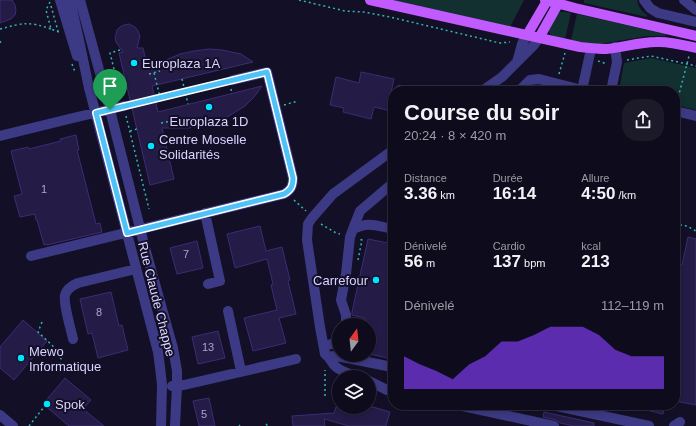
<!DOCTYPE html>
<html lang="fr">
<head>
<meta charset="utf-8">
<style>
	:root { --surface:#0e0b1c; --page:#1c1929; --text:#f1f3f6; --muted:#9b9ba3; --line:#2e2b3b; --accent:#7c3aed }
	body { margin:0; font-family:Arial,sans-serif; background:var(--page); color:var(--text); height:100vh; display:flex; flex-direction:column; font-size:15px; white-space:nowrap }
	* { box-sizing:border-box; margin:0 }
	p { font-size:13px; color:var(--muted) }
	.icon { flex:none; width:22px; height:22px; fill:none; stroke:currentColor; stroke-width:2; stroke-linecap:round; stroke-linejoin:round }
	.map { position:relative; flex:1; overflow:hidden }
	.drawer { position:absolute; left:388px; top:86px; width:292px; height:324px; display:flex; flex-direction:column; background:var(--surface); border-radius:16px; box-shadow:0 2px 6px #0003,0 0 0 1px var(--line) }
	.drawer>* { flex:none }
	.needle { width:26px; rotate:15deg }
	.fabs { position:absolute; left:332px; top:318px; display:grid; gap:8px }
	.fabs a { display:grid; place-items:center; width:44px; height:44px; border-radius:50%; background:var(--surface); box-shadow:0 2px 6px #0003,0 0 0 1px var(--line); font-size:20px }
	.pin { position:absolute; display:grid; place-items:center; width:34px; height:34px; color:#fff; margin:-41px -17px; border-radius:50% 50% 50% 0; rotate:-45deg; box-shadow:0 0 4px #0007 }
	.pin .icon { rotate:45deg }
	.round { display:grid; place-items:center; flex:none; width:42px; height:42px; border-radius:16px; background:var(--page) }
	.overview { display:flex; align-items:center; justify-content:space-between; height:68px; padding:0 16px }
	h1 { font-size:22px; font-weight:700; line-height:30px }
	.figures { display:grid; grid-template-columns:repeat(3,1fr); gap:6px; height:68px; padding:4px 16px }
	.figures div { display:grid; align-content:center }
	.figures b { font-size:17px; font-weight:700 }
	.figures small { font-size:11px; font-weight:400 }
	.figures p { font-size:11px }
	.chart { height:112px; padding:8px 16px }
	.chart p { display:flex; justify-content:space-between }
	.chart svg { width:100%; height:72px; margin-top:4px; fill:var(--accent); opacity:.7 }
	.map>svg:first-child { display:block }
	.green { fill:#12302f }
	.building { fill:#241b47; stroke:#3b2d73 }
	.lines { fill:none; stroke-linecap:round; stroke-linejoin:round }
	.path { stroke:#2fb8b0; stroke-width:1.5; stroke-dasharray:2 3; stroke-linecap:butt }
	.minor { stroke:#3d3a85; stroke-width:10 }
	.major { stroke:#c25bff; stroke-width:10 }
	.route-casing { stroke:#fff; stroke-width:8 }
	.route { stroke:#4fc3f7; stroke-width:5 }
	.poi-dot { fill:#00e5ff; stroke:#130f26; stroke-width:1.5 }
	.labels { text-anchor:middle; stroke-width:4; stroke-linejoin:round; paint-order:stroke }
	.number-label { font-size:11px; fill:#aca6d1 }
	.poi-label { font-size:13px; fill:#d9d4ff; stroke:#130f26; text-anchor:start }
	.street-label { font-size:13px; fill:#d9d4ff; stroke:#130f26 }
</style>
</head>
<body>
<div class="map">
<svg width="696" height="426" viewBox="0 0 696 426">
	<rect width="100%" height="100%" fill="#130f26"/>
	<!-- green -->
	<path class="green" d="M390 0H524L510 27Z
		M584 0H637C639 8 641 11 647 15V17L584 3Z
		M560 12H565L571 13 565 39C559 38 551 37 548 31L557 15Z
		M577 14 666 34 665 36H647L600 44 583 43 571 40Z
		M651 58 696 68V110L675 105V91H619L624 63Z"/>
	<!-- building -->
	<path class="building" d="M0 0H12L15 5 16 10 15 15 11 19 0 23Z
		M129 24 135 27 138 31 140 36 137 48H143L148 70 160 63 161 64 166 60 180 54 194 51 209 49 222 50 241 54 253 62 152 86 158 112 262 86 255 96 245 106 227 117 214 123 203 126 188 128H162L174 179 150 185 119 53 123 52 116 42 115 38 117 30 120 27 124 25Z
		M361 72 394 79 387 110 374 107 371 119 343 112 344 108 330 105 336 77 359 83Z
		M76 135 79 150H77L96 224 100 223 102 232 47 245V244L44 245 37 220H36L35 214 20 217 14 196 22 194 11 151 28 147 29 149 61 141 60 139Z
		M260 226 266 251 282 247 290 280 288 281 296 314 279 318 286 343 253 351 244 318 277 310 271 285 273 284 267 259 235 268 227 234Z
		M688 237 696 239V405L675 401V263L682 265Z
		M368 239 393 244V359L369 354V325H363L365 318 352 315V312Z
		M197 241 203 268 177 274 170 248Z
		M111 292 119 326 122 325 128 350 98 358 92 333 88 334 80 299Z
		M23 320 47 341 14 380 0 368V347Z
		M218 331 225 358 198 364 192 337Z
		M65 378 91 400 83 409 104 426H69L43 404Z
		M209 398 215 426H199L193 401Z
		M638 405H665L663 414 638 408Z
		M336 407H373L390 412 386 426H349L324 419 325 426H293L292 416 334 413Z
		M544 412 594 423V426H574L560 423 556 420 543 417Z"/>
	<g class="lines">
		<!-- path -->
		<path class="path" d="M299 0 345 11 364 12 390 17 500 43 510 42
			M50 2 46 10 51 29 59 32
			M51 6 58 31
			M0 29C23 23 28 21 51 29
			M0 41 1 43
			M120 50 110 53 121 97
			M627 60 651 56 696 66
			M598 61 607 64
			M72 64 75 72
			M154 73 160 97
			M149 74 160 71
			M559 74 565 53
			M182 79 188 104
			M231 89 232 94
			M677 102 689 56
			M134 104 223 82
			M284 105 298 101
			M126 116 149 209
			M161 123 172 121
			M130 131 137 129
			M168 153 182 149
			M294 200 306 211
			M321 224 336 233 340 234
			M675 224 687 226 696 231
			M358 260 362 240 359 239
			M42 322 38 332 56 349 61 359 59 368
			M325 396V370
			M266 424 268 426
			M29 426 44 407
			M239 426 240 425"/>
		<!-- minor -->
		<path class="minor" d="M60 0 77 56
			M70 0 79 40 89 88 158 352 160 367 162 385 161 426
			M80 0 110 110 145 248 173 348 177 371V386L175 426
			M644 0 650 8 658 13 696 22
			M684 0 696 10
			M517 62 522 44 527 35
			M400 90 401 91
			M582 90 591 49
			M482 91 502 77 533 46 539 38
			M519 91 530 80 539 79 586 91
			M611 91 617 62 615 47
			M675 111 696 116
			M0 136 73 118 124 106
			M205 213 220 281 208 284
			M353 229C369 221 377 226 393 229
			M31 256 284 194C291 190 293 186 293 178L267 72 233 80
			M228 311 241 371
			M346 325V315L341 300 346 274 350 237 353 229 360 211 393 183
			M73 339C71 329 63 304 65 295 67 289 73 285 78 283L136 269
			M324 346 339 342
			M329 356 342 357 387 366 393 368
			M358 377C351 374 341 372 335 366 331 362 330 357 325 354L320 327 307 240 308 224 312 218 333 194 393 150
			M369 381 387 390 393 391
			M172 386 184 385 296 359
			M458 405 554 426
			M552 405 649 426
			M0 415 13 426
			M674 426 680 422"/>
		<!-- major -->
		<path class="major" d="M370 0 580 47C589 48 597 49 606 49 622 48 639 42 656 42 669 41 683 45 696 48
			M545 0 575 8 696 36
			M527 35 547 1
			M539 38 558 4"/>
	</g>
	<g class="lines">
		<!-- route casing -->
		<g class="route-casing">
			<path id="route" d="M267 72 293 178C293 186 291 190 284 194L127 233 96 113Z"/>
		</g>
		<!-- route -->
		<use href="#route" class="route"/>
	</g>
	<!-- markers -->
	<g class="poi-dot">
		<circle cx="134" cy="63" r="4"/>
		<circle cx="209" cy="107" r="4"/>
		<circle cx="151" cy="146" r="4"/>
		<circle cx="376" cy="280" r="4"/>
		<circle cx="21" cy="358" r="4"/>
		<circle cx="47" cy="404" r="4"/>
	</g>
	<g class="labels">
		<!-- number labels -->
		<g class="number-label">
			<text x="44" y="193">1</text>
			<text x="186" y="258">7</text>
			<text x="99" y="316">8</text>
			<text x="208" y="351">13</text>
			<text x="204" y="418">5</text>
		</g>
		<!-- poi labels -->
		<g class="poi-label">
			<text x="142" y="68">Europlaza 1A</text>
			<text x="209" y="126" text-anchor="middle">Europlaza 1D</text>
			<text x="159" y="144">Centre Moselle<tspan x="159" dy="15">Solidarités</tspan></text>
			<text x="368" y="285" text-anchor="end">Carrefour</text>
			<text x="29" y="356">Mewo<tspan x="29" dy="15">Informatique</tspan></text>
			<text x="55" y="409">Spok</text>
		</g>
		<!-- street labels -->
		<g class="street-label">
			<text transform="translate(157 299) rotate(76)" y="5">Rue Claude Chappe</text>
		</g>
	</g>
</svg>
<div class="fabs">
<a><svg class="needle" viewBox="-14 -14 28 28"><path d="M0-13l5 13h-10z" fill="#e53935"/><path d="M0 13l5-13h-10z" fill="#9b9ba3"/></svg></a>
<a><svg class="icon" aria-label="layers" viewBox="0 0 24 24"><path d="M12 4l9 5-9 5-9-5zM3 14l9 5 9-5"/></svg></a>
</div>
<div class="pin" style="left:110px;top:110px;background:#1e9e55"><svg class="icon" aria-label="arrive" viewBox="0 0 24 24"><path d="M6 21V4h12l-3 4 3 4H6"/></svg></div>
<section class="drawer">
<div class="overview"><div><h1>Course du soir</h1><p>20:24 · 8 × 420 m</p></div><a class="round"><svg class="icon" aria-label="share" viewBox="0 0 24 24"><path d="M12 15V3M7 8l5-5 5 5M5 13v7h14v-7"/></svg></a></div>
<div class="figures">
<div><p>Distance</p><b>3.36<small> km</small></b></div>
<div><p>Durée</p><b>16:14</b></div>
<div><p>Allure</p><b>4:50<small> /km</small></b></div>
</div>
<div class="figures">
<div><p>Dénivelé</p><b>56<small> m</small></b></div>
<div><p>Cardio</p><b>137<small> bpm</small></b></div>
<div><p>kcal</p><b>213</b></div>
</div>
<div class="chart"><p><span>Dénivelé</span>112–119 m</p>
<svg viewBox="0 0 160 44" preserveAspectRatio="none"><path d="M0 44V24L10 29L20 33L30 38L40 29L50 24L60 15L70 15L80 11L90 6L100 6L110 6L120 11L130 20L140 24L150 24L160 24V44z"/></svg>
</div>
</section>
</div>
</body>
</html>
